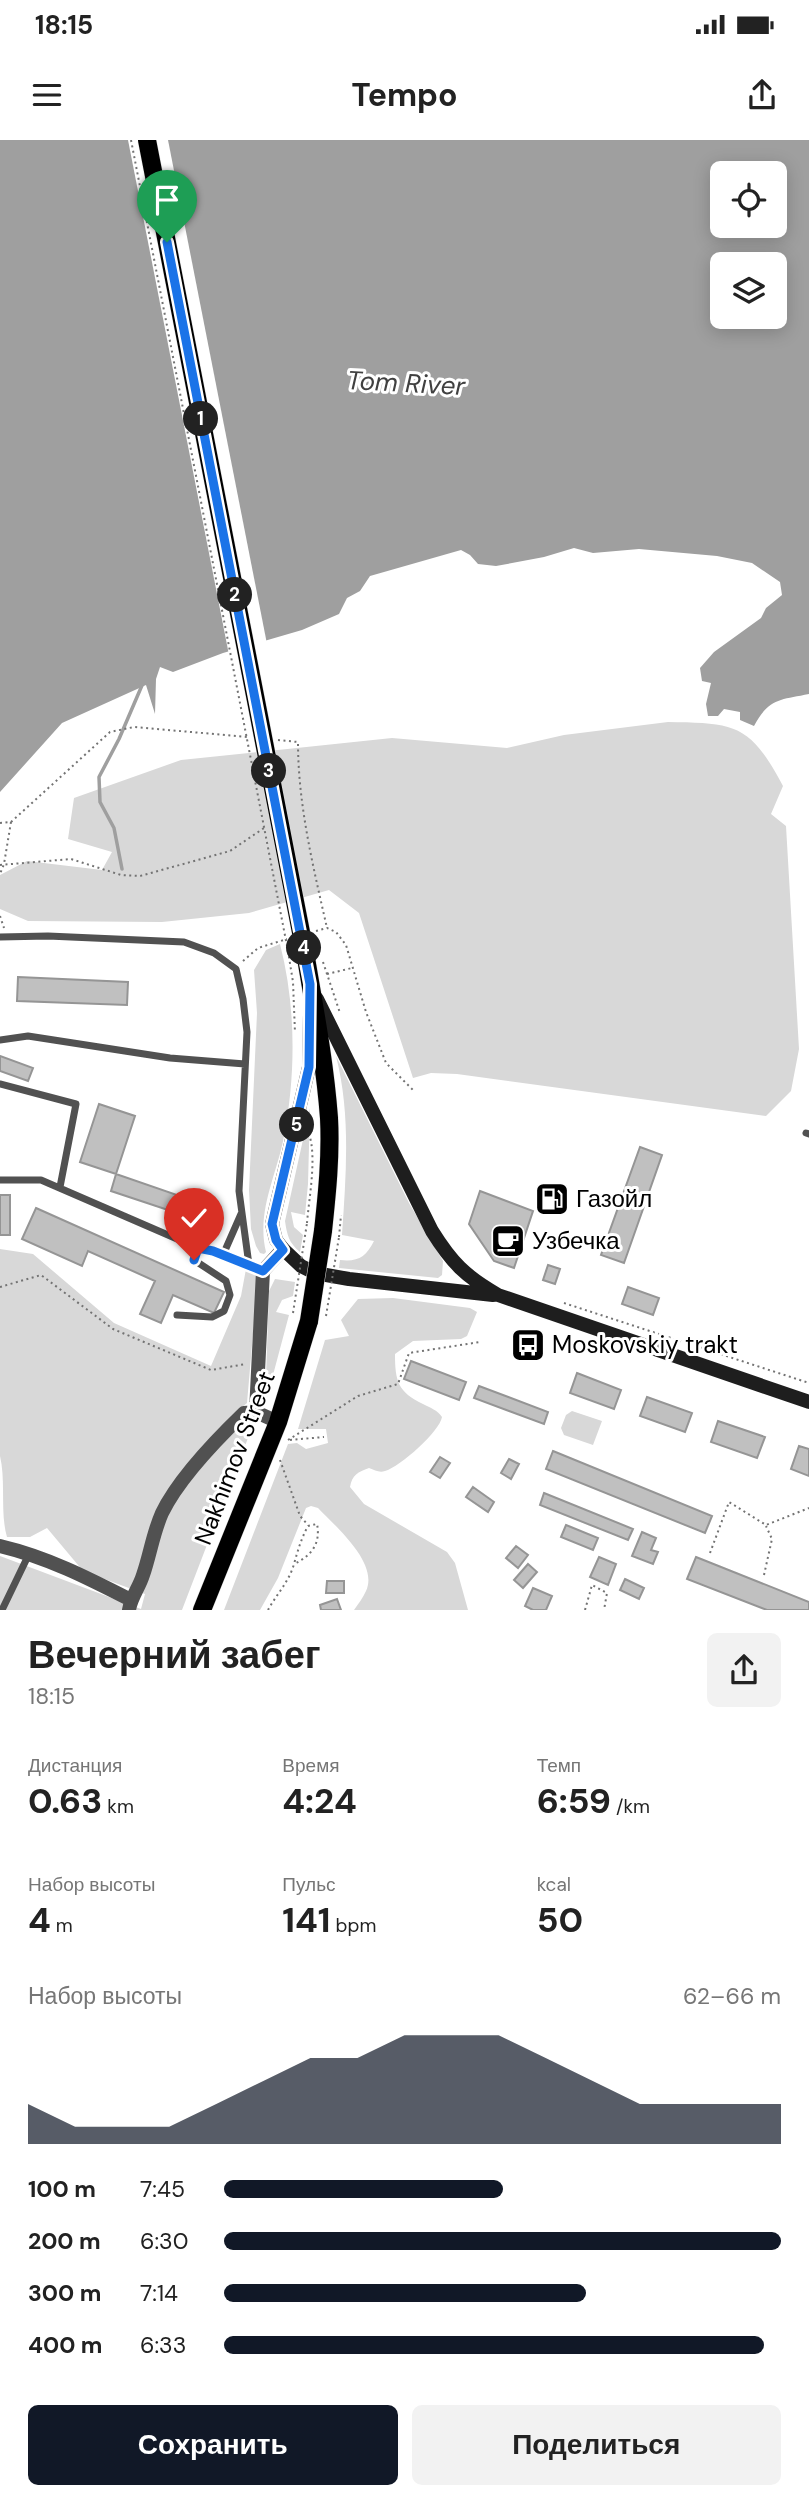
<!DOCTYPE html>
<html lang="ru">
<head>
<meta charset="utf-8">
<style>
	:root { --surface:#fff; --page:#f2f2f2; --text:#222; --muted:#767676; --accent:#111827 }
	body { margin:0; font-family:"DM Sans",sans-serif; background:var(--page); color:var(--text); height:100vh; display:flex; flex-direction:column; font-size:26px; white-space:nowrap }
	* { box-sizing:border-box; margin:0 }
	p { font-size:23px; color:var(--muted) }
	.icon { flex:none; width:38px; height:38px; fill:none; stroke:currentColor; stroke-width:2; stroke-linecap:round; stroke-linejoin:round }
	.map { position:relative; height:1470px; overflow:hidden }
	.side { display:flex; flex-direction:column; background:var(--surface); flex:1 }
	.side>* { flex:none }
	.controls { position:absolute; left:710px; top:21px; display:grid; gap:14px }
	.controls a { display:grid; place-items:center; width:77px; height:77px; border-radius:10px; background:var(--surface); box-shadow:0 4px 18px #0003; font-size:35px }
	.pin { position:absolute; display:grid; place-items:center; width:60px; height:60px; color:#fff; margin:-72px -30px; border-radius:50% 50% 50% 0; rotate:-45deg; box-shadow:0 0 7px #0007 }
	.pin .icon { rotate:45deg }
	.km { position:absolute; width:35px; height:35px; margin:-18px; border-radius:50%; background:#222; color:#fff; font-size:19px; line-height:35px; text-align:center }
	.round { display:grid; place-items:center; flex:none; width:74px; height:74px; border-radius:10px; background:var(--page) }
	.overview { display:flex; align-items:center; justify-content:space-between; height:119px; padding:0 28px }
	h1 { font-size:38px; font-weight:700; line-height:52px }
	.metrics { display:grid; grid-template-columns:repeat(3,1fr); gap:10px; height:119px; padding:7px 28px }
	.metrics div { display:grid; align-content:center }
	.metrics b { font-size:35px; font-weight:700 }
	.metrics small { font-size:19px; font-weight:400 }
	.metrics p { font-size:19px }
	.chart { height:196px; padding:14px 28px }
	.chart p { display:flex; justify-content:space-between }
	.chart svg { width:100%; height:126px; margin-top:7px; fill:var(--accent); opacity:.7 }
	.primary-button { display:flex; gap:14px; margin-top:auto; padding:14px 28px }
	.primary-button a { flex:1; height:80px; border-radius:10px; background:var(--accent); color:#fff; font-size:28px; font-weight:700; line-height:80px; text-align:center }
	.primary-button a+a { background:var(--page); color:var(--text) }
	ul { padding:0 28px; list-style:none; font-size:23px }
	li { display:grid; grid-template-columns:112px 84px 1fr; align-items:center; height:52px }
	li i { height:18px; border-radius:9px; background:var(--accent) }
	.status { display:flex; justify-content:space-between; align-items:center; height:49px; padding:0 35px; background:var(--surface); direction:ltr }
	.status svg { height:19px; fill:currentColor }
	header { display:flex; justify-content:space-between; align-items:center; height:91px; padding:0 28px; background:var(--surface); font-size:32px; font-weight:700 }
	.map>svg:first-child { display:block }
	.green { fill:#d8d8d8 }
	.water { fill:#9f9f9f; fill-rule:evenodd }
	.pier { fill:#fff }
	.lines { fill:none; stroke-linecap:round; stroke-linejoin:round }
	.stream { stroke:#9f9f9f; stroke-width:3.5 }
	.building { fill:#c0c0c0; stroke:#959595; stroke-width:2 }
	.primary-casing { stroke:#dbdbdb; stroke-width:19 }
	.path { stroke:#737373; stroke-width:2; stroke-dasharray:2 3.5; stroke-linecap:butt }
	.lane { stroke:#515151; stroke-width:7 }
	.street { stroke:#515151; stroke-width:14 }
	.secondary { stroke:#1e1e1e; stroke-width:14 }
	.primary { stroke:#000; stroke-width:18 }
	.primary-bridge-casing { stroke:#dbdbdb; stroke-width:19; stroke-linecap:butt }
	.path-bridge { stroke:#737373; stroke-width:2; stroke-dasharray:2 3.5; stroke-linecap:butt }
	.primary-bridge { stroke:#000; stroke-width:18 }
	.route-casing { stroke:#fff; stroke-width:14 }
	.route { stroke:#1a73e8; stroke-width:9 }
	.labels { text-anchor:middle; stroke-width:6; stroke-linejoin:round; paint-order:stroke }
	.poi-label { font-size:24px; fill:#000; stroke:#fff; text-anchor:start }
	.street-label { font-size:24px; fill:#000; stroke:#fff }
	.water-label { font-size:26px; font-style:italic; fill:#404040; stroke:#fff }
</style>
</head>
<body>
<div class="status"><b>18:15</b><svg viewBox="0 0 49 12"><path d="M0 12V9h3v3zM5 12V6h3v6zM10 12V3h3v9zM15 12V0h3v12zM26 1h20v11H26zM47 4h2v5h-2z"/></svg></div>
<header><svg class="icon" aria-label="menu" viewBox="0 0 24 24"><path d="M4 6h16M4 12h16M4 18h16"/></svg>Tempo<svg class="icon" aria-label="share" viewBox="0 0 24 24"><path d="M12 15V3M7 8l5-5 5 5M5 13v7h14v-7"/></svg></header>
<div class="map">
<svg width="809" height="1470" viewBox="0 0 809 1470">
	<rect width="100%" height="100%" fill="#fff"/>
	<!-- green -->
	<path class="green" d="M668 582C736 583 750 584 783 646L771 674 786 686 799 909 791 951 766 976 457 934 431 933 413 938 359 773 329 750 249 773 162 782 28 781 0 769V735L27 721 102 730 112 712 68 699 74 658 181 620 392 598 507 608 564 595Z
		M280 804C296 866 296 934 284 996 277 1035 256 1071 266 1112L264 1114 260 1113 256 1106 251 1089 249 1050 257 873 254 830 266 810Z
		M336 916 409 1063 443 1121 442 1135 438 1138 339 1128 340 1120C358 1122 366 1117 374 1101L342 1095C346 1034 351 975 336 916Z
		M310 968 308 1044 305 1075 291 1072 294 1087 303 1095 300 1112C289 1103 287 1095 285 1081Z
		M0 1109 33 1114 114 1183 211 1226 241 1156 246 1129 258 1136 247 1263 236 1272 252 1280 253 1285 182 1470H0V1416L141 1469 145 1454 83 1431 47 1388 30 1397H7C0 1374 6 1341 0 1316Z
		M275 1139 295 1142 293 1156 282 1160 276 1172 289 1175 265 1265 269 1151Z
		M393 1158 470 1168 477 1172 467 1196 461 1199 413 1201 395 1214C395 1241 398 1252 423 1264 431 1268 437 1270 442 1277 440 1291 400 1327 385 1331 379 1333 375 1330 369 1328 358 1332 352 1335 350 1347L364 1364 447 1412 455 1423 468 1470H354C358 1464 363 1458 366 1451 379 1423 336 1387 318 1368L311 1366 306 1368 278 1438 260 1470H224L288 1304 297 1303 306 1309 328 1303 326 1289H298L325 1200 349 1196 341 1180 358 1159Z
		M572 1271 602 1281 593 1305 564 1295 561 1288 566 1275Z"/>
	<!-- water -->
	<path class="water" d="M0 0H809V554C780 560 769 558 754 586L740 580V572L724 569 718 576H708L706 564 711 543 702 541 700 528 714 512 761 478 766 468 782 455 780 442 752 423 717 416 639 409 593 413 574 408 544 417 496 426 478 424 470 415 461 410 370 436 360 451 347 458 339 474 302 490 223 513 173 532 160 527 156 539 155 574 146 545 62 583 0 652ZM723 33H775V86H723ZM723 124H775V177H723Z"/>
	<!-- pier -->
	<path class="pier" d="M128 0H168L267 504 229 515Z"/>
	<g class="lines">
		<!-- stream -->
		<path class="stream" d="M122 729 114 688 100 662 99 637 119 599 143 543"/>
	</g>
	<!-- building -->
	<path class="building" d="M18 837 128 842 127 865 17 861Z
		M0 916 33 928 28 941 0 931Z
		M99 964 135 976 116 1034 80 1022Z
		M640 1007 662 1015 624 1123 601 1115Z
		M116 1034 180 1056 174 1072 111 1051Z
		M480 1051 533 1071 514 1128 494 1121 469 1084Z
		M0 1055H10V1095H0Z
		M36 1068 224 1152 214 1173 173 1155 161 1183 140 1174 155 1141 88 1111 82 1126 22 1099Z
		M548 1125 560 1129 555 1144 543 1140Z
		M628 1147 659 1158 653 1175 622 1164Z
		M411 1221 466 1242 459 1260 404 1239Z
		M577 1233 621 1250 614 1269 570 1253Z
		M479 1246 548 1272 544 1284 474 1258Z
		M647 1257 692 1273 685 1292 640 1276Z
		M718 1281 765 1297 757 1318 711 1302Z
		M799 1306 809 1309V1336L791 1329Z
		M553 1311 712 1376 705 1393 546 1329Z
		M440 1317 450 1323 440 1338 430 1332Z
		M509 1319 519 1324 511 1339 501 1333Z
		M473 1347 494 1362 488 1372 466 1357Z
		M544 1353 633 1389 628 1400 540 1365Z
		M566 1385 598 1398 593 1410 561 1397Z
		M642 1392 656 1398 651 1410 658 1412 653 1424 632 1416Z
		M516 1406 528 1415 518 1428 506 1418Z
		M599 1417 616 1424 608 1445 590 1437Z
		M696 1417 809 1462V1470H767L687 1439Z
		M528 1424 537 1432 523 1448 514 1440Z
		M625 1439 644 1448 639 1459 620 1450Z
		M327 1441H344V1453H326Z
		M533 1448 552 1456 546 1470H533L525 1466Z
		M337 1459 341 1470H321L320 1465Z"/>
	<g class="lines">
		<!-- primary casing -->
		<g class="primary-casing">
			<path id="primary" d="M306 818C315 871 325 924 329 978 331 1016 327 1054 323 1091
				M202 1470 278 1282 309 1181"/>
		</g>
		<!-- path -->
		<path class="path" d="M278 600 298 602C298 665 313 726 327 788
			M11 682 110 592 134 587 248 597
			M0 683 11 682 4 724 0 734
			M0 725 71 719 121 735 140 736 230 711 264 688
			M0 776 4 788
			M316 791 327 788 336 792 346 805 366 872 386 923 413 950
			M288 811 293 842 295 893
			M243 821 258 808 287 799
			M323 822 340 873
			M327 834 352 828
			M307 1083C309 1058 317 1017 309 994
			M339 1097 341 1075
			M0 1147 41 1135 113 1189 211 1230 246 1224
			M564 1163 809 1243
			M288 1300 358 1256 398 1244 409 1213 480 1202
			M290 1300 324 1297
			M280 1320 300 1376 308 1385
			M710 1413 729 1362 766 1385 809 1368
			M764 1435 772 1399 766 1386
			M268 1470C276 1455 289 1442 294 1424 298 1410 301 1399 308 1386L317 1384C321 1404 311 1416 294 1424
			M585 1470 592 1445 607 1453 604 1470"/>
		<!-- lane -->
		<path class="lane" d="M0 797 48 796 184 802 214 813 236 829 243 859 247 892 239 1051 249 1125
			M0 900 28 896 170 918 245 924
			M0 944 76 964 60 1047
			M806 993 809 994
			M0 1040H41L198 1108 213 1111 263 1131
			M223 1115 241 1074
			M177 1175 212 1177 224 1171 230 1155 226 1141 194 1120 198 1108
			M2 1470 29 1414"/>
		<!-- street -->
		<path class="street" d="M278 1282 256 1272 263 1131 283 1109
			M0 1406C47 1417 88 1438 131 1460
			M129 1470C131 1457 139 1448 143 1435 150 1415 153 1393 162 1373 178 1340 217 1299 244 1273L256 1272"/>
		<!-- secondary -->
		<path class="secondary" d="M317 859 432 1091C452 1123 465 1136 498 1155L809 1262
			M310 874 309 927 272 1084 276 1100 283 1109 301 1126 315 1133 349 1139 493 1155"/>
		<!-- primary -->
		<use href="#primary" class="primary"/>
		<!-- primary-bridge casing -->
		<g class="primary-bridge-casing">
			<path id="primary-bridge" d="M147 0 306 818
				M309 1181 323 1091"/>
		</g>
		<!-- path-bridge -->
		<path class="path-bridge" d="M131 0 288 811
			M293 1173 307 1083
			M326 1176 339 1097"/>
		<!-- primary-bridge -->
		<use href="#primary-bridge" class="primary-bridge"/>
	</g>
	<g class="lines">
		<!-- route casing -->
		<g class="route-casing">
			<path id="route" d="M167 102 310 844 309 927 272 1084 276 1100 283 1110 263 1131 213 1111 198 1108 194 1120"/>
		</g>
		<!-- route -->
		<use href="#route" class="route"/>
	</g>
	<!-- icons -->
	<defs>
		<g id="fuel-square" transform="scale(1.75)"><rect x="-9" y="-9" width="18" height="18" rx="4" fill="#000" stroke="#fff"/><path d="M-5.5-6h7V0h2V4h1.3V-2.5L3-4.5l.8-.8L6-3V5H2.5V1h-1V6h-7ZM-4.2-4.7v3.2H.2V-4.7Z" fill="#fff"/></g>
		<g id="cafe-square" transform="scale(1.75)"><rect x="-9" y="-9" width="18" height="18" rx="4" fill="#000" stroke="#fff"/><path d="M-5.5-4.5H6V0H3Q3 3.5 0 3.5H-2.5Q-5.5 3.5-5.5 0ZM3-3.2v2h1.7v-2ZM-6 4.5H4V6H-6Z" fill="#fff"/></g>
		<g id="bus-square" transform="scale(1.75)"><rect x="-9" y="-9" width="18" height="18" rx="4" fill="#000" stroke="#fff"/><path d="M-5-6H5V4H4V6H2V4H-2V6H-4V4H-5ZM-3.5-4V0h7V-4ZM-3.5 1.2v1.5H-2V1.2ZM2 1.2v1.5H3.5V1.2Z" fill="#fff"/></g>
	</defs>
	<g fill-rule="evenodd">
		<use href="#fuel-square" x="552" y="1059"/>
		<use href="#cafe-square" x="508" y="1101"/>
		<use href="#bus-square" x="528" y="1205"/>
	</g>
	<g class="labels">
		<!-- poi labels -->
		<g class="poi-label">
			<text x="576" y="1067">Газойл</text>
			<text x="532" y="1109">Узбечка</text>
			<text x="552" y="1213">Moskovskiy trakt</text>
		</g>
		<!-- street labels -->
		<g class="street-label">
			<text transform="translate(235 1318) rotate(-69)" y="8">Nakhimov Street</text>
		</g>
		<!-- water labels -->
		<g class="water-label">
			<text transform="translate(406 243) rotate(3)" y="9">Tom River</text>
		</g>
	</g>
</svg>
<div class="controls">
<a><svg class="icon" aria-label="locate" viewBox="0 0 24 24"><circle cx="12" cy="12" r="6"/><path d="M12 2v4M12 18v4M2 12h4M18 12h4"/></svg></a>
<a><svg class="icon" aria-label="layers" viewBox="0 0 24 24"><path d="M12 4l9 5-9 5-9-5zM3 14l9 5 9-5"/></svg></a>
</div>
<div class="pin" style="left:167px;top:102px;background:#1e9e55"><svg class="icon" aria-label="arrive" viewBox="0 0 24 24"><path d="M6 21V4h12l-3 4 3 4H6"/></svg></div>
<div class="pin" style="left:194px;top:1120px;background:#d93025"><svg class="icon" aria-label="check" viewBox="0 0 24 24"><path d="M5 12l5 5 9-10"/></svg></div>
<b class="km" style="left:201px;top:279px">1</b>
<b class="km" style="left:235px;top:455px">2</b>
<b class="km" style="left:269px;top:631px">3</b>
<b class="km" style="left:304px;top:808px">4</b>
<b class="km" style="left:297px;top:985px">5</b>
</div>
<section class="side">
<div class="overview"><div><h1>Вечерний забег</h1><p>18:15</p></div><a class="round"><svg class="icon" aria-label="share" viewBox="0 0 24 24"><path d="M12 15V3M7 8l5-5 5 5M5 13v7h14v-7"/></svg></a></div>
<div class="metrics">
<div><p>Дистанция</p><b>0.63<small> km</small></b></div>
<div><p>Время</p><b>4:24</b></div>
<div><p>Темп</p><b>6:59<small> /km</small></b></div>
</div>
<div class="metrics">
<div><p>Набор высоты</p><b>4<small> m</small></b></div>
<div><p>Пульс</p><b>141<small> bpm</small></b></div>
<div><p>kcal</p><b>50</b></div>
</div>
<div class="chart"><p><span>Набор высоты</span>62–66 m</p>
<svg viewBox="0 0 160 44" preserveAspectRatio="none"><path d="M0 44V30L10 38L20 38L30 38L40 30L50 22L60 14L70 14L80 6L90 6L100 6L110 14L120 22L130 30L140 30L150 30L160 30V44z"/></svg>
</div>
<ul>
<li><b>100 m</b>7:45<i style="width:50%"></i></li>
<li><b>200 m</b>6:30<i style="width:100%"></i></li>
<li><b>300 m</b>7:14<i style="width:65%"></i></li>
<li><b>400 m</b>6:33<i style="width:97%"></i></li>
</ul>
<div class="primary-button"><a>Сохранить</a><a>Поделиться</a></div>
</section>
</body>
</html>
